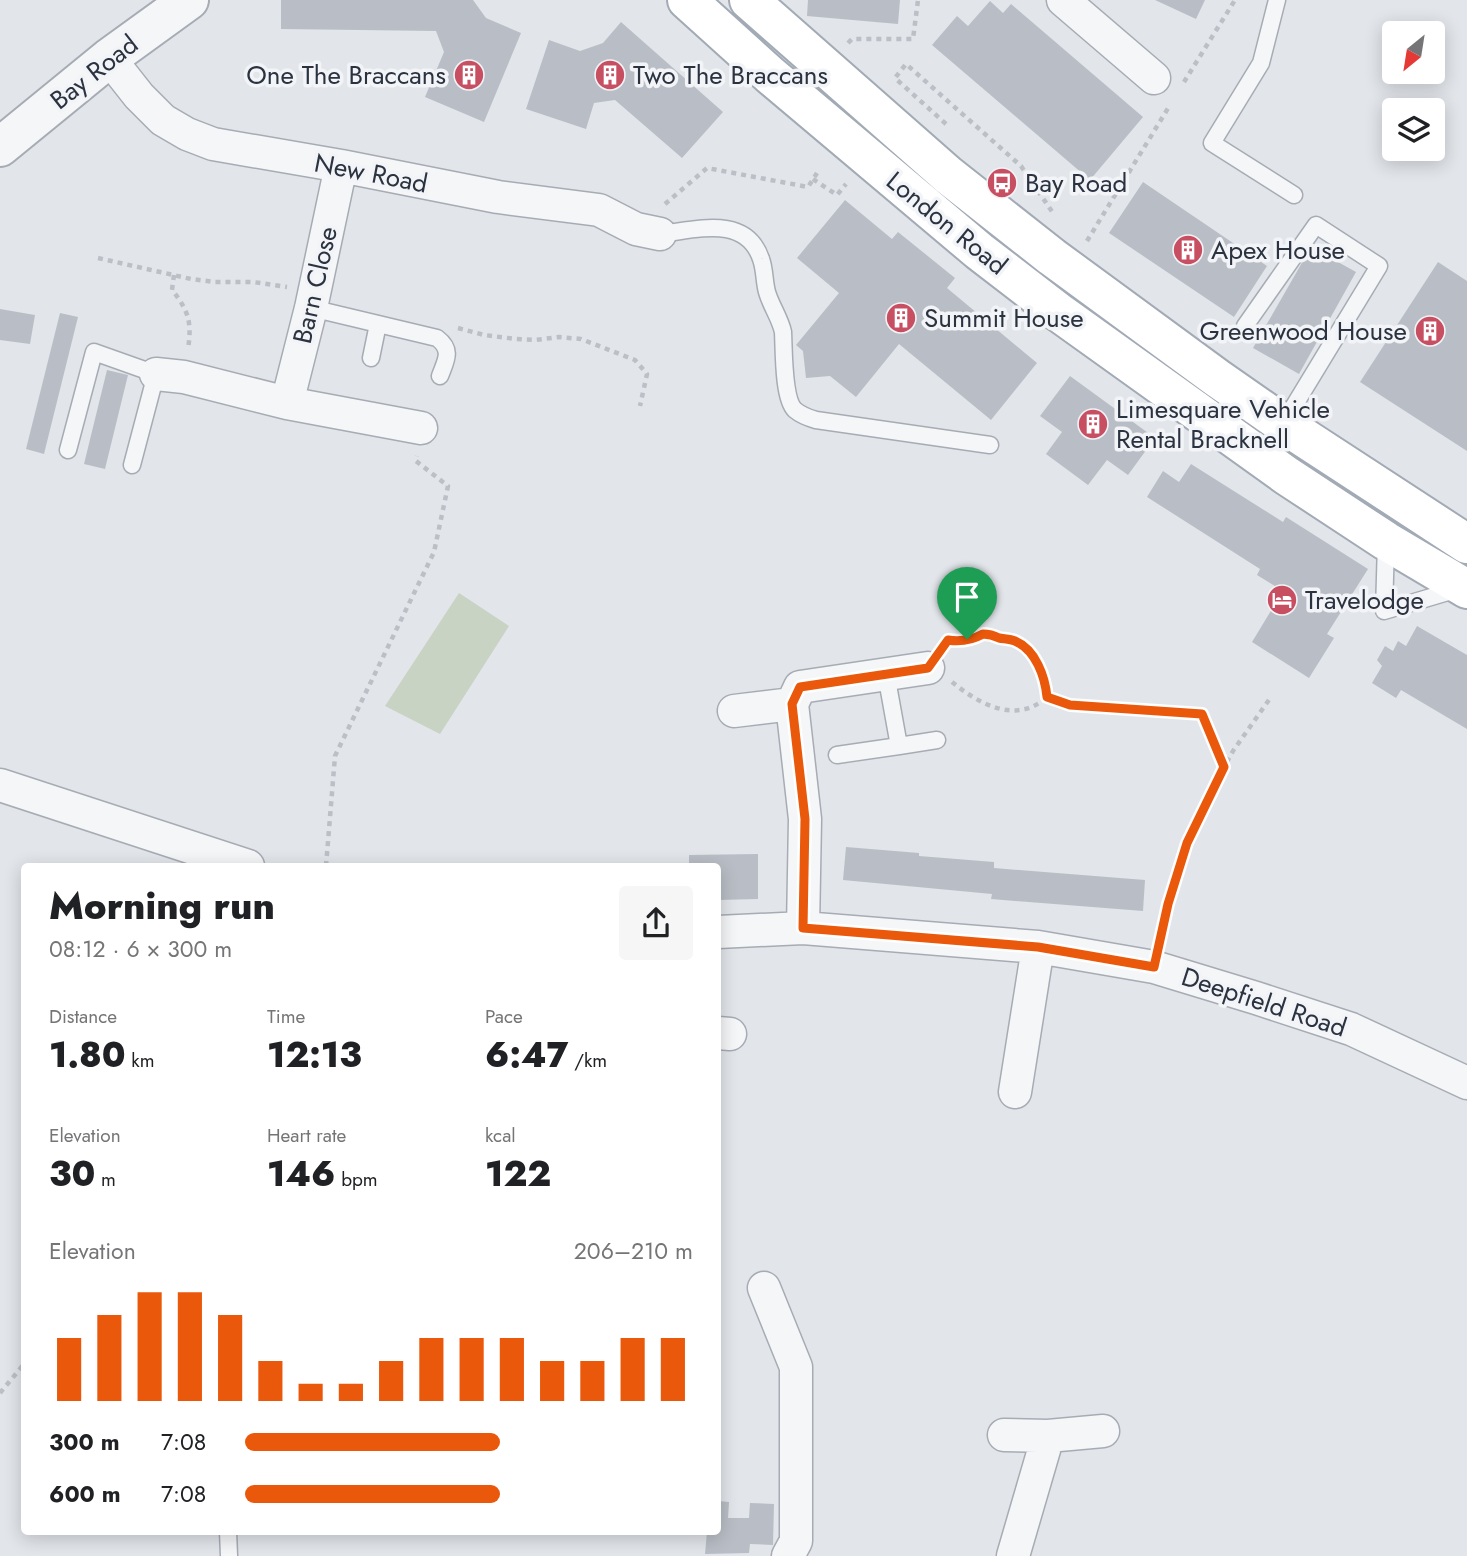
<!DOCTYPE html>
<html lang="en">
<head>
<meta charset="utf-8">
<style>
	:root { --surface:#fff; --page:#f6f6f6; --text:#202124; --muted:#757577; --accent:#ea580c }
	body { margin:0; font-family:Jost,sans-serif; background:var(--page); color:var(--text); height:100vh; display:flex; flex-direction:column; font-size:26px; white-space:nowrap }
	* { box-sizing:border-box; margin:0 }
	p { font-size:23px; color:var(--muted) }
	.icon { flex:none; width:38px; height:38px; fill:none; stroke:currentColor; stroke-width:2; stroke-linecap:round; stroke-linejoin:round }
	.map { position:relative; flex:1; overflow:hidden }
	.details { position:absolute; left:21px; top:863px; width:700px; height:672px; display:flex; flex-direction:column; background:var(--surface); border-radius:7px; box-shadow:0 4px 18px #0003 }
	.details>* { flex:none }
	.needle { width:46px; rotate:210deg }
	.fabs { position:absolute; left:1382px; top:21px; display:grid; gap:14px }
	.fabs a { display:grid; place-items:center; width:63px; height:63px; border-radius:7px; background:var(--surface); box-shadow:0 4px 18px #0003; font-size:35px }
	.pin { position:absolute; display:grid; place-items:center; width:60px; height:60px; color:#fff; margin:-72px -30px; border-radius:50% 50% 50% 0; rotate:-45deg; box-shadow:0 0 7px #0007 }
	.pin .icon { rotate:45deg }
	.round { display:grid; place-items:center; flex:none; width:74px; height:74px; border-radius:7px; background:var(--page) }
	.head { display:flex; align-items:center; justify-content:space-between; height:119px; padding:0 28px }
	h1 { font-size:38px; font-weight:800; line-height:52px }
	.figures { display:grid; grid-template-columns:repeat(3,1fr); gap:10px; height:119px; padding:7px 28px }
	.figures div { display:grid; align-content:center }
	.figures b { font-size:35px; font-weight:800 }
	.figures small { font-size:19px; font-weight:400 }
	.figures p { font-size:19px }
	.chart { height:196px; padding:14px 28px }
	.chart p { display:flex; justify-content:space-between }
	.chart svg { width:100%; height:126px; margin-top:7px; stroke:var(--accent); stroke-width:6 }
	ul { padding:0 28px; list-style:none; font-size:23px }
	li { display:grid; grid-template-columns:112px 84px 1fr; align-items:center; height:52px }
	li i { height:18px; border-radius:9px; background:var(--accent) }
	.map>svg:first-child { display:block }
	.green { fill:#c8d3c4 }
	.building { fill:#b9bec6 }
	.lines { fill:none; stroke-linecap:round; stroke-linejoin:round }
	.service-casing { stroke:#a7acb4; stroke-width:19 }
	.minor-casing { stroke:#a7acb4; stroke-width:35 }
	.tertiary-casing { stroke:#a7acb4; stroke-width:42 }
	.primary-casing { stroke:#a2aab5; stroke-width:42 }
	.path { stroke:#bcbfc5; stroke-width:4.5; stroke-dasharray:5 5; stroke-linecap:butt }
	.service { stroke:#f5f6f8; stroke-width:16 }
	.minor { stroke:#f5f6f8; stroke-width:32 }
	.tertiary { stroke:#f5f6f8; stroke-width:38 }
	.primary { stroke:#fff; stroke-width:38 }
	.route-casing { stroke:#fff; stroke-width:14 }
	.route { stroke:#ea580c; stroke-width:9 }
	.labels { text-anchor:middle; stroke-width:7; stroke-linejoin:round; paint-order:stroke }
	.street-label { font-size:26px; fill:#2b3341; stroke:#f2f4f7 }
	.poi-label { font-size:26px; fill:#2b3341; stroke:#f2f4f7; text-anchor:start }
</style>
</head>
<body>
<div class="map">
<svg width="1467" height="1556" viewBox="0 0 1467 1556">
	<rect width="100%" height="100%" fill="#e2e5ea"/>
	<!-- green -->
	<path class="green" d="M459 593 509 626 440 734 385 706Z"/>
	<!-- building -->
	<path class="building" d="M281 0H473L486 18 521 33 484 122 425 97 444 52 436 31 281 29Z
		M808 0H900L898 24 807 16Z
		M1155 0H1205L1196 19Z
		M990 1 1003 13 1011 4 1143 117 1090 180 932 45 957 16 968 26Z
		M621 22 723 112 682 158 615 100 594 103 586 129 526 109 549 40 580 51 603 43Z
		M1143 182 1267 266 1234 317 1109 233Z
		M845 200 892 239 898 232 955 278 947 288 1037 363 991 420 899 344 856 397 830 376 806 378 803 351 796 345 839 293 797 258Z
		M1311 247 1356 272 1299 374 1253 348Z
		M1438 262 1467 281V451L1360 382Z
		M0 309 35 315 30 344 0 340Z
		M60 313 78 317 44 454 26 449Z
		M107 370 128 375 105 469 84 464Z
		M1070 376 1155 438 1128 475 1107 460 1088 485 1046 454 1062 432 1040 416Z
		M1191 464 1283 522 1286 517 1368 569 1327 634 1334 638 1309 678 1252 642 1283 591 1257 575 1260 569 1147 497 1163 471 1179 482Z
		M1417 626 1467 655V729L1401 690 1396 698 1372 683 1382 666 1377 660 1385 646 1393 651 1398 641 1406 646Z
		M846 847 919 853V856L994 862V868L1145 880 1143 911 991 899 992 894 843 880Z
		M758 854V899L718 900V866H689V855Z
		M718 1501 729 1502 728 1518H749L750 1503 774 1504 773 1545 750 1544 749 1553 705 1554 707 1531H718Z"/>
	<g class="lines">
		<!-- service casing -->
		<g class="service-casing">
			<path id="service" d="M1277 0 1261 63 1212 143 1294 195
				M660 234C696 230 746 214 761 259 765 270 764 281 767 292 771 306 780 318 783 332 784 350 783 399 795 410 801 415 809 418 816 420L990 445
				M311 308 437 338C453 350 446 360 440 376
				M1245 326 1316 225 1379 266 1283 424
				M371 358 378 324
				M68 450 94 352 156 374 132 465
				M1386 543 1384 611 1458 589
				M899 746 937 740
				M837 755 899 746 886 674
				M228 1531 229 1556"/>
		</g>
		<!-- minor casing -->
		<g class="minor-casing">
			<path id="minor" d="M1063 0 1154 78
				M109 58 139 96 163 120 187 134 213 144 341 166 498 197 599 210 636 229 660 234
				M156 374 184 377 287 403 421 428
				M287 403 311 308 341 166
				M734 711 792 704
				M0 785 248 866
				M803 928 805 819 792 704 800 687 928 668
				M718 932 803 928 1038 947 1154 967 1256 998 1351 1029 1467 1083
				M718 1033 730 1034
				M1015 1092 1038 947
				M764 1288 796 1367V1541L788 1556
				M1004 1435 1048 1436 1103 1431
				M1013 1556 1048 1436"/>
		</g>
		<!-- tertiary casing -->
		<g class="tertiary-casing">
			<path id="tertiary" d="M0 147 109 58 189 0"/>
		</g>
		<!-- primary casing -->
		<g class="primary-casing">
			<path id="primary" d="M687 0 770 75 979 251 1061 314 1287 476 1386 541 1467 589
				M749 0 948 175 1052 257 1217 378 1283 424 1467 544"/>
		</g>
		<!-- path -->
		<path class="path" d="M848 43 852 39H913L918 0
			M1184 82 1235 0
			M946 124 895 78 906 64 1021 166 1053 213
			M813 179 837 195 846 184
			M665 204 707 168 808 187 817 173
			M1087 241 1170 105
			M98 258 191 279 215 282H253L287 287
			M174 275 172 290C189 311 192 323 188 349
			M458 328 484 335 516 339 535 340 559 337 581 339 635 360 647 374 640 406
			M945 644 949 640C966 643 973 635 987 634 993 634 997 637 1003 639 1007 639 1011 639 1014 641 1036 649 1045 676 1047 697
			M952 682C979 704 1016 725 1047 697L1070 705 1202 714 1224 767
			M326 866 335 756 434 552 448 486 416 461 417 456
			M1160 939 1169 904 1187 843 1224 767 1233 751 1271 697
			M0 1393 24 1364"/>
		<!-- service -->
		<use href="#service" class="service"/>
		<!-- minor -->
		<use href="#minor" class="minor"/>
		<!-- tertiary -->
		<use href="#tertiary" class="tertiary"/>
		<!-- primary -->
		<use href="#primary" class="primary"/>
	</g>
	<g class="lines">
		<!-- route casing -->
		<g class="route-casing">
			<path id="route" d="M983 634C989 634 993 635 999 638 1004 639 1010 639 1015 641 1036 650 1045 677 1047 697L1070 705 1202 714 1224 767 1187 843 1168 904 1154 967 1038 947 803 928 805 819 792 704 800 687 928 668 948 640C960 642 972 640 983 634Z"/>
		</g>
		<!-- route -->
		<use href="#route" class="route"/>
	</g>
	<!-- icons -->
	<defs>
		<g id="building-disc" transform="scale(1.575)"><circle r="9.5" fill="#c84e62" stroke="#f2f4f7"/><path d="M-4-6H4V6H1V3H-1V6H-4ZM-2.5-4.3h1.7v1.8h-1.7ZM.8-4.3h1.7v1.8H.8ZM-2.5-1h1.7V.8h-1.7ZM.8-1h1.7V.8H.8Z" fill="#fff"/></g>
		<g id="bus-disc" transform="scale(1.575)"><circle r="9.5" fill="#c84e62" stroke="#f2f4f7"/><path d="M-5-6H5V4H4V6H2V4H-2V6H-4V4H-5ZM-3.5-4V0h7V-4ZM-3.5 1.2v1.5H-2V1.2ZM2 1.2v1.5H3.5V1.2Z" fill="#fff"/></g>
		<g id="hotel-disc" transform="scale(1.575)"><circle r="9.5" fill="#c84e62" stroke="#f2f4f7"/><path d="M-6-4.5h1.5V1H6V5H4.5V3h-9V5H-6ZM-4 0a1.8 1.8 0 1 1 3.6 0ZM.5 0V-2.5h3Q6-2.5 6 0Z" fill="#fff"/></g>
	</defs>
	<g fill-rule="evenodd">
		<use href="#building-disc" x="469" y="75"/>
		<use href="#building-disc" x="610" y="75"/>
		<use href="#bus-disc" x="1002" y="183"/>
		<use href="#building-disc" x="1188" y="250"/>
		<use href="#building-disc" x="901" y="318"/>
		<use href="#building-disc" x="1430" y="331"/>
		<use href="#building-disc" x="1093" y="424"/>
		<use href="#hotel-disc" x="1282" y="600"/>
	</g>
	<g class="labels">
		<!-- street labels -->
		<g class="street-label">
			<text transform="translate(94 72) rotate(-38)" y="9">Bay Road</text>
			<text transform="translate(371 173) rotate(11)" y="9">New Road</text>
			<text transform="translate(947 223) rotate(39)" y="9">London Road</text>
			<text transform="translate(315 285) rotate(-77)" y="9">Barn Close</text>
			<text transform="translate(1264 1002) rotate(18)" y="9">Deepfield Road</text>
		</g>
		<!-- poi labels -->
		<g class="poi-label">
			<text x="446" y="84" text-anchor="end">One The Braccans</text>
			<text x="633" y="84">Two The Braccans</text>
			<text x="1025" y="192">Bay Road</text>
			<text x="1211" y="259">Apex House</text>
			<text x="924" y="327">Summit House</text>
			<text x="1407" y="340" text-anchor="end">Greenwood House</text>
			<text x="1116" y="418">Limesquare Vehicle<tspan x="1116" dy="30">Rental Bracknell</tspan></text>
			<text x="1305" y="609">Travelodge</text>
		</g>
	</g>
</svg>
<div class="fabs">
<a><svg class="needle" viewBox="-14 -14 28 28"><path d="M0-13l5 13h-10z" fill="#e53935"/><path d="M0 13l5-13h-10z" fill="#757577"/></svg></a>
<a><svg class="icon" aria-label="layers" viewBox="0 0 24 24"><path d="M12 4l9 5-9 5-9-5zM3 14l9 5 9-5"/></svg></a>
</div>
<div class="pin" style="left:967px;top:639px;background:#1e9e55"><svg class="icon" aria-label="arrive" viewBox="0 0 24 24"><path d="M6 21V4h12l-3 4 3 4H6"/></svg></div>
<section class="details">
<div class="head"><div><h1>Morning run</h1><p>08:12 · 6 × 300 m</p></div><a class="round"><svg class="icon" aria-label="share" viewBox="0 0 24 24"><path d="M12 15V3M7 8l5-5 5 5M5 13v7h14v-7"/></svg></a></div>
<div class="figures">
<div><p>Distance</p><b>1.80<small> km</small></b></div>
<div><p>Time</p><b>12:13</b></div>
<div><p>Pace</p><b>6:47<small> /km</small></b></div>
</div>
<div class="figures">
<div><p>Elevation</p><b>30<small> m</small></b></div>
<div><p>Heart rate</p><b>146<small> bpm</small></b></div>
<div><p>kcal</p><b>122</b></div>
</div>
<div class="chart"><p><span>Elevation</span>206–210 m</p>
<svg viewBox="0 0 160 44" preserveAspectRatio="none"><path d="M5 44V22M15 44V14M25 44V6M35 44V6M45 44V14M55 44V30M65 44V38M75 44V38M85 44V30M95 44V22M105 44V22M115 44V22M125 44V30M135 44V30M145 44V22M155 44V22"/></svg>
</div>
<ul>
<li><b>300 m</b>7:08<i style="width:57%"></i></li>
<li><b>600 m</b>7:08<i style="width:57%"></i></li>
</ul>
</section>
</div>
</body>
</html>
